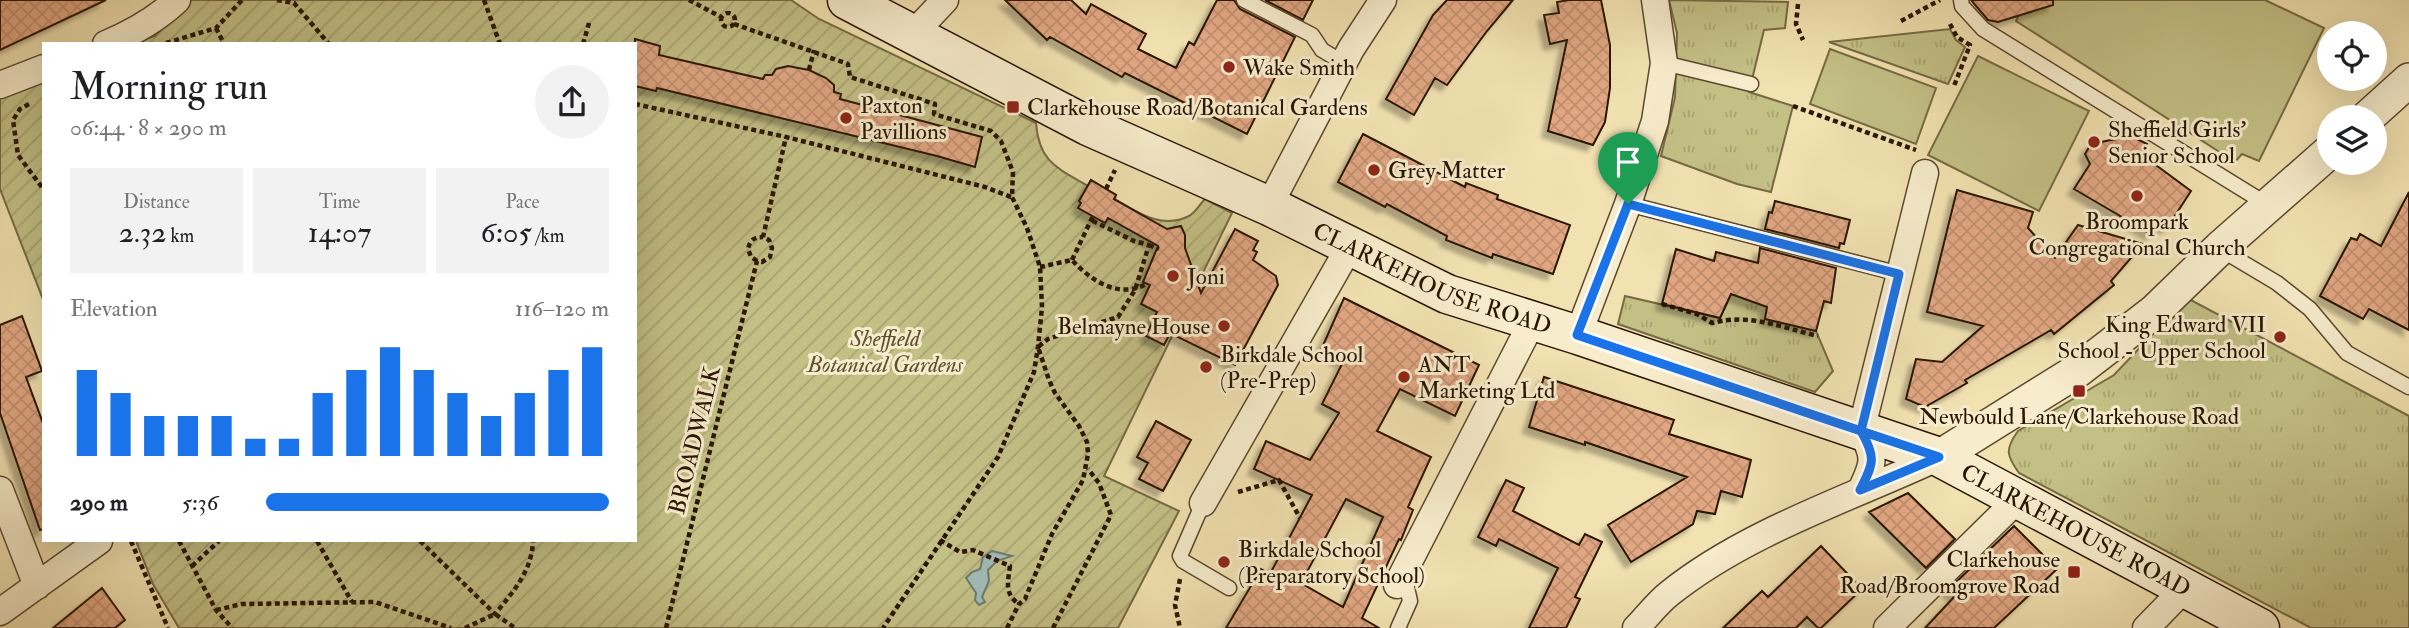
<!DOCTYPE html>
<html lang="en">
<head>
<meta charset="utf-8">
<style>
	:root { --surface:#fff; --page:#f2f2f2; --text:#202124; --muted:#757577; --accent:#1a73e8 }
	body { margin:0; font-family:"IM FELL Double Pica",serif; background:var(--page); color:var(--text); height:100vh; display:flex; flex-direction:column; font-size:26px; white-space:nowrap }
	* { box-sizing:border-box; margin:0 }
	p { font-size:23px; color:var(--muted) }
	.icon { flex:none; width:38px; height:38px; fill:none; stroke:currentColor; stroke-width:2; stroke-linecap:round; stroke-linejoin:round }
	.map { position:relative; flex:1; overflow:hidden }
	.drawer { position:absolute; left:42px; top:42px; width:595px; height:500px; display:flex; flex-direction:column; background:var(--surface); border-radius:0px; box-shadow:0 7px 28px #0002 }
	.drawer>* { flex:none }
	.tools { position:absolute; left:2317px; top:21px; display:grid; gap:14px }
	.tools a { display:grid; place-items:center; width:70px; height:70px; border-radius:50%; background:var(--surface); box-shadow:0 7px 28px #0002; font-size:35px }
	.pin { position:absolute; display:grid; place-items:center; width:60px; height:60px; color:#fff; margin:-72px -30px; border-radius:50% 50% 50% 0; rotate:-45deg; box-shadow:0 0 7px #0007 }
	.pin .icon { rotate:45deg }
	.round { display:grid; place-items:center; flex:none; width:74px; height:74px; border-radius:37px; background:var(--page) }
	.summary { display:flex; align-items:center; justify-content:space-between; height:119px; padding:0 28px }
	h1 { font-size:38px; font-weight:600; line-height:52px }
	.figures { display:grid; grid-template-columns:repeat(3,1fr); gap:10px; height:119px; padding:7px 28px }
	.figures div { display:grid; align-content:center; border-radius:0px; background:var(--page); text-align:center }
	.figures b { font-size:30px; font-weight:600 }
	.figures small { font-size:19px; font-weight:400 }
	.figures p { font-size:19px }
	.chart { height:196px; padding:14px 28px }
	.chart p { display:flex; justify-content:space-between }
	.chart svg { width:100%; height:126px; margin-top:7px; stroke:var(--accent); stroke-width:6 }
	ul { padding:0 28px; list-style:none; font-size:23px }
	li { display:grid; grid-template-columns:112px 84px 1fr; align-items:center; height:52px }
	li i { height:18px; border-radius:9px; background:var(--accent) }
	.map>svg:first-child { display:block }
	.grass { fill:url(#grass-tufts); stroke:#766a44; stroke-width:2 }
	.garden { fill:url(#garden-furrows); stroke:#766a44; stroke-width:2 }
	.pitch { fill:#c3c086; stroke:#766a44; stroke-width:2 }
	.water { fill:#a0bbb7; stroke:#70796f; stroke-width:2 }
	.building { fill:url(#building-cross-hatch); stroke:#291502; stroke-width:2; fill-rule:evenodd; filter:url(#shadow) }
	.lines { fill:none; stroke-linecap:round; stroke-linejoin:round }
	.service-casing { stroke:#5b482e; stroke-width:17 }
	.minor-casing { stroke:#5b482e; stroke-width:29 }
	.tertiary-casing { stroke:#5b482e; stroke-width:36 }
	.secondary-casing { stroke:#291502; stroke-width:41 }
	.path { stroke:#291502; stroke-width:4.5; stroke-dasharray:5 3.5; stroke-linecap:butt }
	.service { stroke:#f7eccc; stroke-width:14 }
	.minor { stroke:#f7eccc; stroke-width:26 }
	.tertiary { stroke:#f7eccc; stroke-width:33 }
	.secondary { stroke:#f7eccc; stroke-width:38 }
	.route-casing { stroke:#fff; stroke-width:14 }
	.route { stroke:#1a73e8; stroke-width:9 }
	.poi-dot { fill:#8f2418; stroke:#f7eccc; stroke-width:2.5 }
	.labels { text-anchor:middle; stroke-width:6; stroke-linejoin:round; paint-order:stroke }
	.poi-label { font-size:23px; fill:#291502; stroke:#f7eccc; text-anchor:start }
	.street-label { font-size:23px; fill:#291502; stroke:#f7eccc }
	.park-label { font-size:23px; font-style:italic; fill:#5f5130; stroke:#f7eccc }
</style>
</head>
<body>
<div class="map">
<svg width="2409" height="628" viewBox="0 0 2409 628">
	<defs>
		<pattern id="grass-tufts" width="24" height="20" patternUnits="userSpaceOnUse" patternTransform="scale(1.75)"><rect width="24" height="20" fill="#c3c086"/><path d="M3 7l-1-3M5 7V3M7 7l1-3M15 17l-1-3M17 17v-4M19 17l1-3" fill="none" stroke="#a8a472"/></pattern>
		<pattern id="garden-furrows" width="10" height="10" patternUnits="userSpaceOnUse" patternTransform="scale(1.75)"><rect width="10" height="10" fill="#c3c086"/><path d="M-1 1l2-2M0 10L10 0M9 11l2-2" fill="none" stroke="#a8a472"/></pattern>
		<pattern id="building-cross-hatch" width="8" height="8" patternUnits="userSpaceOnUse" patternTransform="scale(1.75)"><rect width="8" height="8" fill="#e1a782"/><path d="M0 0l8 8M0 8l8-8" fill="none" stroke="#c18f6f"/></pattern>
		<filter id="shadow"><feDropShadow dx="-6" dy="6" stdDeviation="2" flood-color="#0004"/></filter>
	</defs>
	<rect width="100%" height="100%" fill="#f2e2b1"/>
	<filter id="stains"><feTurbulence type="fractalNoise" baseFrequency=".00286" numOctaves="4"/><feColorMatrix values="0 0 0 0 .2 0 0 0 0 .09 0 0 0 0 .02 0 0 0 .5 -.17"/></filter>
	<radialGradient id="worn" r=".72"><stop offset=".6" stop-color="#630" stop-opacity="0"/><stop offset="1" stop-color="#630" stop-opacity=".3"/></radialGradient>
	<!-- grass -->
	<path class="grass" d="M1669 0 1788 2 1785 28 1764 30 1749 92 1793 106 1771 192 1737 184 1661 156 1675 97 1677 33Z
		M1950 29 1956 40 1965 47 1948 84 1829 42Z
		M1731 294 1769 298 1765 319 1816 331 1833 371 1815 392 1618 324 1625 296 1720 318Z
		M2187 298 2409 416V628H2311L2019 473C2006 455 2005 449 2018 431L2114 375Z"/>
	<!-- garden -->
	<path class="garden" d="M191 0H791L819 19 1036 123C1039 162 1057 168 1088 186L1091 180 1116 195 1115 199C1137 212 1162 230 1189 216 1195 213 1200 204 1205 199L1232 213 1104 476 1179 511 1118 628H179L153 584 136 541H635V44H133L155 36Z
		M44 77V302L0 189V93Z"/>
	<!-- pitch -->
	<path class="pitch" d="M2025 0H2265L2324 28 2259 161 2242 154 2235 162 2016 21Z
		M1830 49 1936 88 1916 144 1810 104Z
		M1978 56 2089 111 2039 211 1928 155Z"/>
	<!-- water -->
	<path class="water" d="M992 551 1012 556 997 561 988 570 989 581 982 597 985 602 979 605 975 600 976 593 966 578 972 572 980 569 983 557Z"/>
	<!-- building -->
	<path class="building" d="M0 0H106L0 50Z
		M1005 0H1071L1086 14 1091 4 1146 34 1138 49 1176 68 1189 42 1194 45 1217 0H1234L1240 9 1295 37 1247 134 1125 73 1122 77 1050 37 1047 40Z
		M1265 0H1313L1303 20Z
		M1447 0H1513L1487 31 1447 85 1435 78 1414 115 1386 99 1433 15Z
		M1569 0H1601L1610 45V88L1605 122 1593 145 1548 131 1567 40 1550 44 1544 15 1559 13 1557 2Z
		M1971 0H2053V5L1998 22 1988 20Z
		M635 39 660 46 659 55 763 79 765 75H772L776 69 788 66 809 70 826 78 834 85V92L841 94 840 99 982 137 975 167 937 156 657 88 656 91 635 86Z
		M2121 131 2147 144 2141 154 2191 191 2167 228 2160 224 2151 234 2074 189 2090 164 2085 154 2091 144 2116 139Z
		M1363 134 1465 187 1466 183 1498 195 1497 199 1570 225 1553 274 1493 254 1492 258 1446 240 1447 236 1387 204 1385 207 1338 182Z
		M1091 180 1116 195 1114 199 1167 229 1181 226 1185 235V248L1201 293 1235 229 1258 241 1253 250 1257 252 1253 260 1276 276 1278 285 1235 365 1170 333 1164 345 1146 336 1157 312 1141 304 1150 285 1143 282 1158 246 1108 218 1105 223 1078 208 1081 203 1079 201Z
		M1957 190 2033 212 2028 228 2055 258 2078 225 2143 244 2111 281 2114 285 2054 334 2051 330 1965 380 1967 383 1925 407 1906 399 1916 359 1942 362 1983 326 1927 312Z
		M2409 192V330L2369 309 2363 319 2320 296 2351 238 2357 240 2360 234 2381 246Z
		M1775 201 1850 220 1844 244 1840 243 1839 248 1765 229 1769 212 1772 213Z
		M1760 248 1836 268 1831 303 1824 301 1816 331 1765 319 1767 307 1731 294 1720 318 1662 304 1676 249 1714 261 1716 252 1758 263Z
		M1344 298 1479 365 1455 416 1400 389 1377 431 1431 457 1408 507 1413 510 1401 540 1399 539 1362 618 1379 628H1226L1261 569 1270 574 1312 495 1254 469 1266 441 1310 460 1339 413 1322 404 1343 362 1321 350ZM1346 499 1383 517 1343 607 1301 583Z
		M22 316 42 371 26 377 44 426V529L40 530 0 413V325Z
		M1544 377 1674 420 1669 434 1751 460 1742 497 1721 491 1715 514 1697 511 1693 524 1631 562 1608 525 1687 477 1585 442V445L1529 427Z
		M1156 421 1191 440 1163 491 1139 479 1148 463 1137 457Z
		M1506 480 1524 488 1513 511 1579 545 1585 534 1602 542 1575 597 1580 599 1566 628H1529L1558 568 1499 539 1496 546 1478 537Z
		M1908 493 1955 539 1926 568 1869 512Z
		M2014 526 2057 569 1994 628H1925L1955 596 1948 590Z
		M1821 546 1862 589 1821 628H1818L1807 617 1796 628H1723L1762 591 1768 597Z
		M102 588 125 620 115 628H53Z"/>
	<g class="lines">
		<!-- service casing -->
		<g class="service-casing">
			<path id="service" d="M1244 0 1312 35 1322 50 1344 63
				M1961 0 1962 6 1983 29 2268 205
				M1664 63 1751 84
				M1628 204 1900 274
				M2220 249 2277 283 2310 309 2347 353 2409 387
				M1203 503 1180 556 1183 561 1229 588
				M1398 628 1410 601 1404 574"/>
		</g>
		<!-- minor casing -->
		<g class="minor-casing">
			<path id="minor" d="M912 35 945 0
				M106 44C132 33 156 20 177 0
				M0 85 44 68
				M1269 206 1351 49 1383 0
				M1578 335 1628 204 1655 121 1664 63 1655 0
				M0 490 37 586
				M1861 490C1874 463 1876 457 1861 431L1925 173
				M1203 503 1350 246
				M1397 585 1533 320
				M0 612 99 541
				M1636 628C1647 617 1657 603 1670 593 1746 532 1851 498 1939 457
				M1887 628 2019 498
				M2146 628 2185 588"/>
		</g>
		<!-- tertiary casing -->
		<g class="tertiary-casing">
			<path id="tertiary" d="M2368 117 2409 80
				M1939 457 2077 371 2155 311 2220 248 2329 152"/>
		</g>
		<!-- secondary casing -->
		<g class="secondary-casing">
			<g id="secondary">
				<path id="s1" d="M847 0 1088 126 1269 206 1447 294 1578 335 1939 457 2260 628"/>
			</g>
		</g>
		<!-- path -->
		<path class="path" d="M277 0 294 3 329 44
			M484 0 500 44
			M689 0 721 17
			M1798 4 1796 24 1803 40
			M721 20a7 7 0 1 1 14 0a7 7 0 1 1-14 0Z
			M1901 21 1940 0
			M734 24 848 64 850 77 935 104 934 114 991 131 1001 141 1013 172 1012 197 1027 228 1040 267 1042 307 1038 347 1034 372 998 457 883 628
			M1950 24 1957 37 1970 45 1954 86
			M216 28 224 44
			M166 43 216 28 242 0
			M583 44 589 23
			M809 70 814 50
			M29 104 20 109 13 120 18 155 44 190
			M635 104 786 137 985 187 1011 197
			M1793 106 1916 150
			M1106 189 1115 170
			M1149 245 1159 249
			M1072 260 1093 216
			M757 261 751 257 748 249C750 240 754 237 763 237
			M1040 267 1072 260C1091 281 1119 299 1146 284
			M1662 304 1697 314 1712 323C1750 313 1780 327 1818 336
			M1238 492 1279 480 1300 518
			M940 540 960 552 973 550 1010 566C1008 582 1004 594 1019 604
			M131 541 168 628
			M179 541 216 610 232 628
			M317 541 352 602
			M420 541 495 614C513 592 532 571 533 541
			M192 566 219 541
			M1180 579 1175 605 1180 628
			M216 610 242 604 375 602 451 628
			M465 628 495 614 515 628
			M666 628 757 261 762 262 770 257 772 248 769 240 763 237 786 137
			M1007 628 1019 604 1025 599 1052 534 1083 480 1088 454 1087 442 1079 426 1055 393 1049 380 1038 347 1048 339 1118 317 1135 290 1149 245 1134 241 1091 220
			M1053 628 1111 515 1099 483 1088 469"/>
		<!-- service -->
		<use href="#service" class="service"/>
		<!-- minor -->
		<use href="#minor" class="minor"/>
		<!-- tertiary -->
		<use href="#tertiary" class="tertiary"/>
		<!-- secondary -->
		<use href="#secondary" class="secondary"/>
	</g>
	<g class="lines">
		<!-- route casing -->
		<g class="route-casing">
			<path id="route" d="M1628 204 1577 335 1861 431C1876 457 1874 463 1860 490L1939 457 1861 431 1899 274 1628 204"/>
		</g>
		<!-- route -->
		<use href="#route" class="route"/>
	</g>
	<!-- markers -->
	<g class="poi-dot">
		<circle cx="1229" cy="67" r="7"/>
		<rect x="1006" y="100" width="14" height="14" rx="3.5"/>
		<circle cx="846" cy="118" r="7"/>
		<circle cx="2094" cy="142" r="7"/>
		<circle cx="1374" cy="170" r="7"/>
		<circle cx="2137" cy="196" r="7"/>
		<circle cx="1173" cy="276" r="7"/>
		<circle cx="1224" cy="326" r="7"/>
		<circle cx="2280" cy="337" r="7"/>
		<circle cx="1206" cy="367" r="7"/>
		<circle cx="1404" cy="377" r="7"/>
		<rect x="2072" y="384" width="14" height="14" rx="3.5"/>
		<circle cx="1224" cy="562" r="7"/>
		<rect x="2067" y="565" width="14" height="14" rx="3.5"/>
	</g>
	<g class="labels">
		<!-- poi labels -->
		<g class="poi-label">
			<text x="1243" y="75">Wake Smith</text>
			<text x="860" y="113">Paxton<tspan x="860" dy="26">Pavillions</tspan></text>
			<text x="1027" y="115">Clarkehouse Road/Botanical Gardens</text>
			<text x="2108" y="137">Sheffield Girls’<tspan x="2108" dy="26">Senior School</tspan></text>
			<text x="1388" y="178">Grey Matter</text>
			<text x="2137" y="229" text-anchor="middle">Broompark<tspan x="2137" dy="26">Congregational Church</tspan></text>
			<text x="1187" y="284">Joni</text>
			<text x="2266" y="332" text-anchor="end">King Edward VII<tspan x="2266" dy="26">School - Upper School</tspan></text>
			<text x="1210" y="334" text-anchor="end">Belmayne House</text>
			<text x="1220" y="362">Birkdale School<tspan x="1220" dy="26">(Pre-Prep)</tspan></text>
			<text x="1418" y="372">ANT<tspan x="1418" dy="26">Marketing Ltd</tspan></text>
			<text x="2079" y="424" text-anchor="middle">Newbould Lane/Clarkehouse Road</text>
			<text x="1238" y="557">Birkdale School<tspan x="1238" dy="26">(Preparatory School)</tspan></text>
			<text x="2060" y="567" text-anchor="end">Clarkehouse<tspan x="2060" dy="26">Road/Broomgrove Road</tspan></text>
		</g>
		<!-- street labels -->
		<g class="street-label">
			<text dy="8" stroke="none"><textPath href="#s1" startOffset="649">CLARKEHOUSE ROAD</textPath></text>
			<text transform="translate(694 440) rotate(-76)" y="8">BROADWALK</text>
			<text dy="8" stroke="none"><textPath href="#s1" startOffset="1342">CLARKEHOUSE ROAD</textPath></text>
		</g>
		<!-- park labels -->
		<g class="park-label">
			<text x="885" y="346">Sheffield<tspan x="885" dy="26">Botanical Gardens</tspan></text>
		</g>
	</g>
	<rect width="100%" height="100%" filter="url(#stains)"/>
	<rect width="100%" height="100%" fill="url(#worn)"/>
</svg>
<div class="tools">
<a><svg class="icon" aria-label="locate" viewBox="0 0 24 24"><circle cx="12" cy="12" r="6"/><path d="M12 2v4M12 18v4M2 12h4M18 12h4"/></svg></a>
<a><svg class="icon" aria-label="layers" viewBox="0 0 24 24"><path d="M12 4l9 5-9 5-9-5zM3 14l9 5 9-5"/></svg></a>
</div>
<div class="pin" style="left:1628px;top:204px;background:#1e9e55"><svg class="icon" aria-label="arrive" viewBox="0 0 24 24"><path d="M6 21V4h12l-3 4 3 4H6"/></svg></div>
<section class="drawer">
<div class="summary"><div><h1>Morning run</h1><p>06:44 · 8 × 290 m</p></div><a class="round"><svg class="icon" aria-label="share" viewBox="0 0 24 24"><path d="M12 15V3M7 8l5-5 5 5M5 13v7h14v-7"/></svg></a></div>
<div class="figures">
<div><p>Distance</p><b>2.32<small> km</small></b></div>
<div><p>Time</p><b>14:07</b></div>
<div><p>Pace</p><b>6:05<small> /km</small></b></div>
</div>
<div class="chart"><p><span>Elevation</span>116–120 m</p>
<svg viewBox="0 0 160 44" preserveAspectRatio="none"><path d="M5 44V14M15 44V22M25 44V30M35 44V30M45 44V30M55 44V38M65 44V38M75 44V22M85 44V14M95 44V6M105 44V14M115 44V22M125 44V30M135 44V22M145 44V14M155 44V6"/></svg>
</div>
<ul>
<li><b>290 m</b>5:36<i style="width:100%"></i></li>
</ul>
</section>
</div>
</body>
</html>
